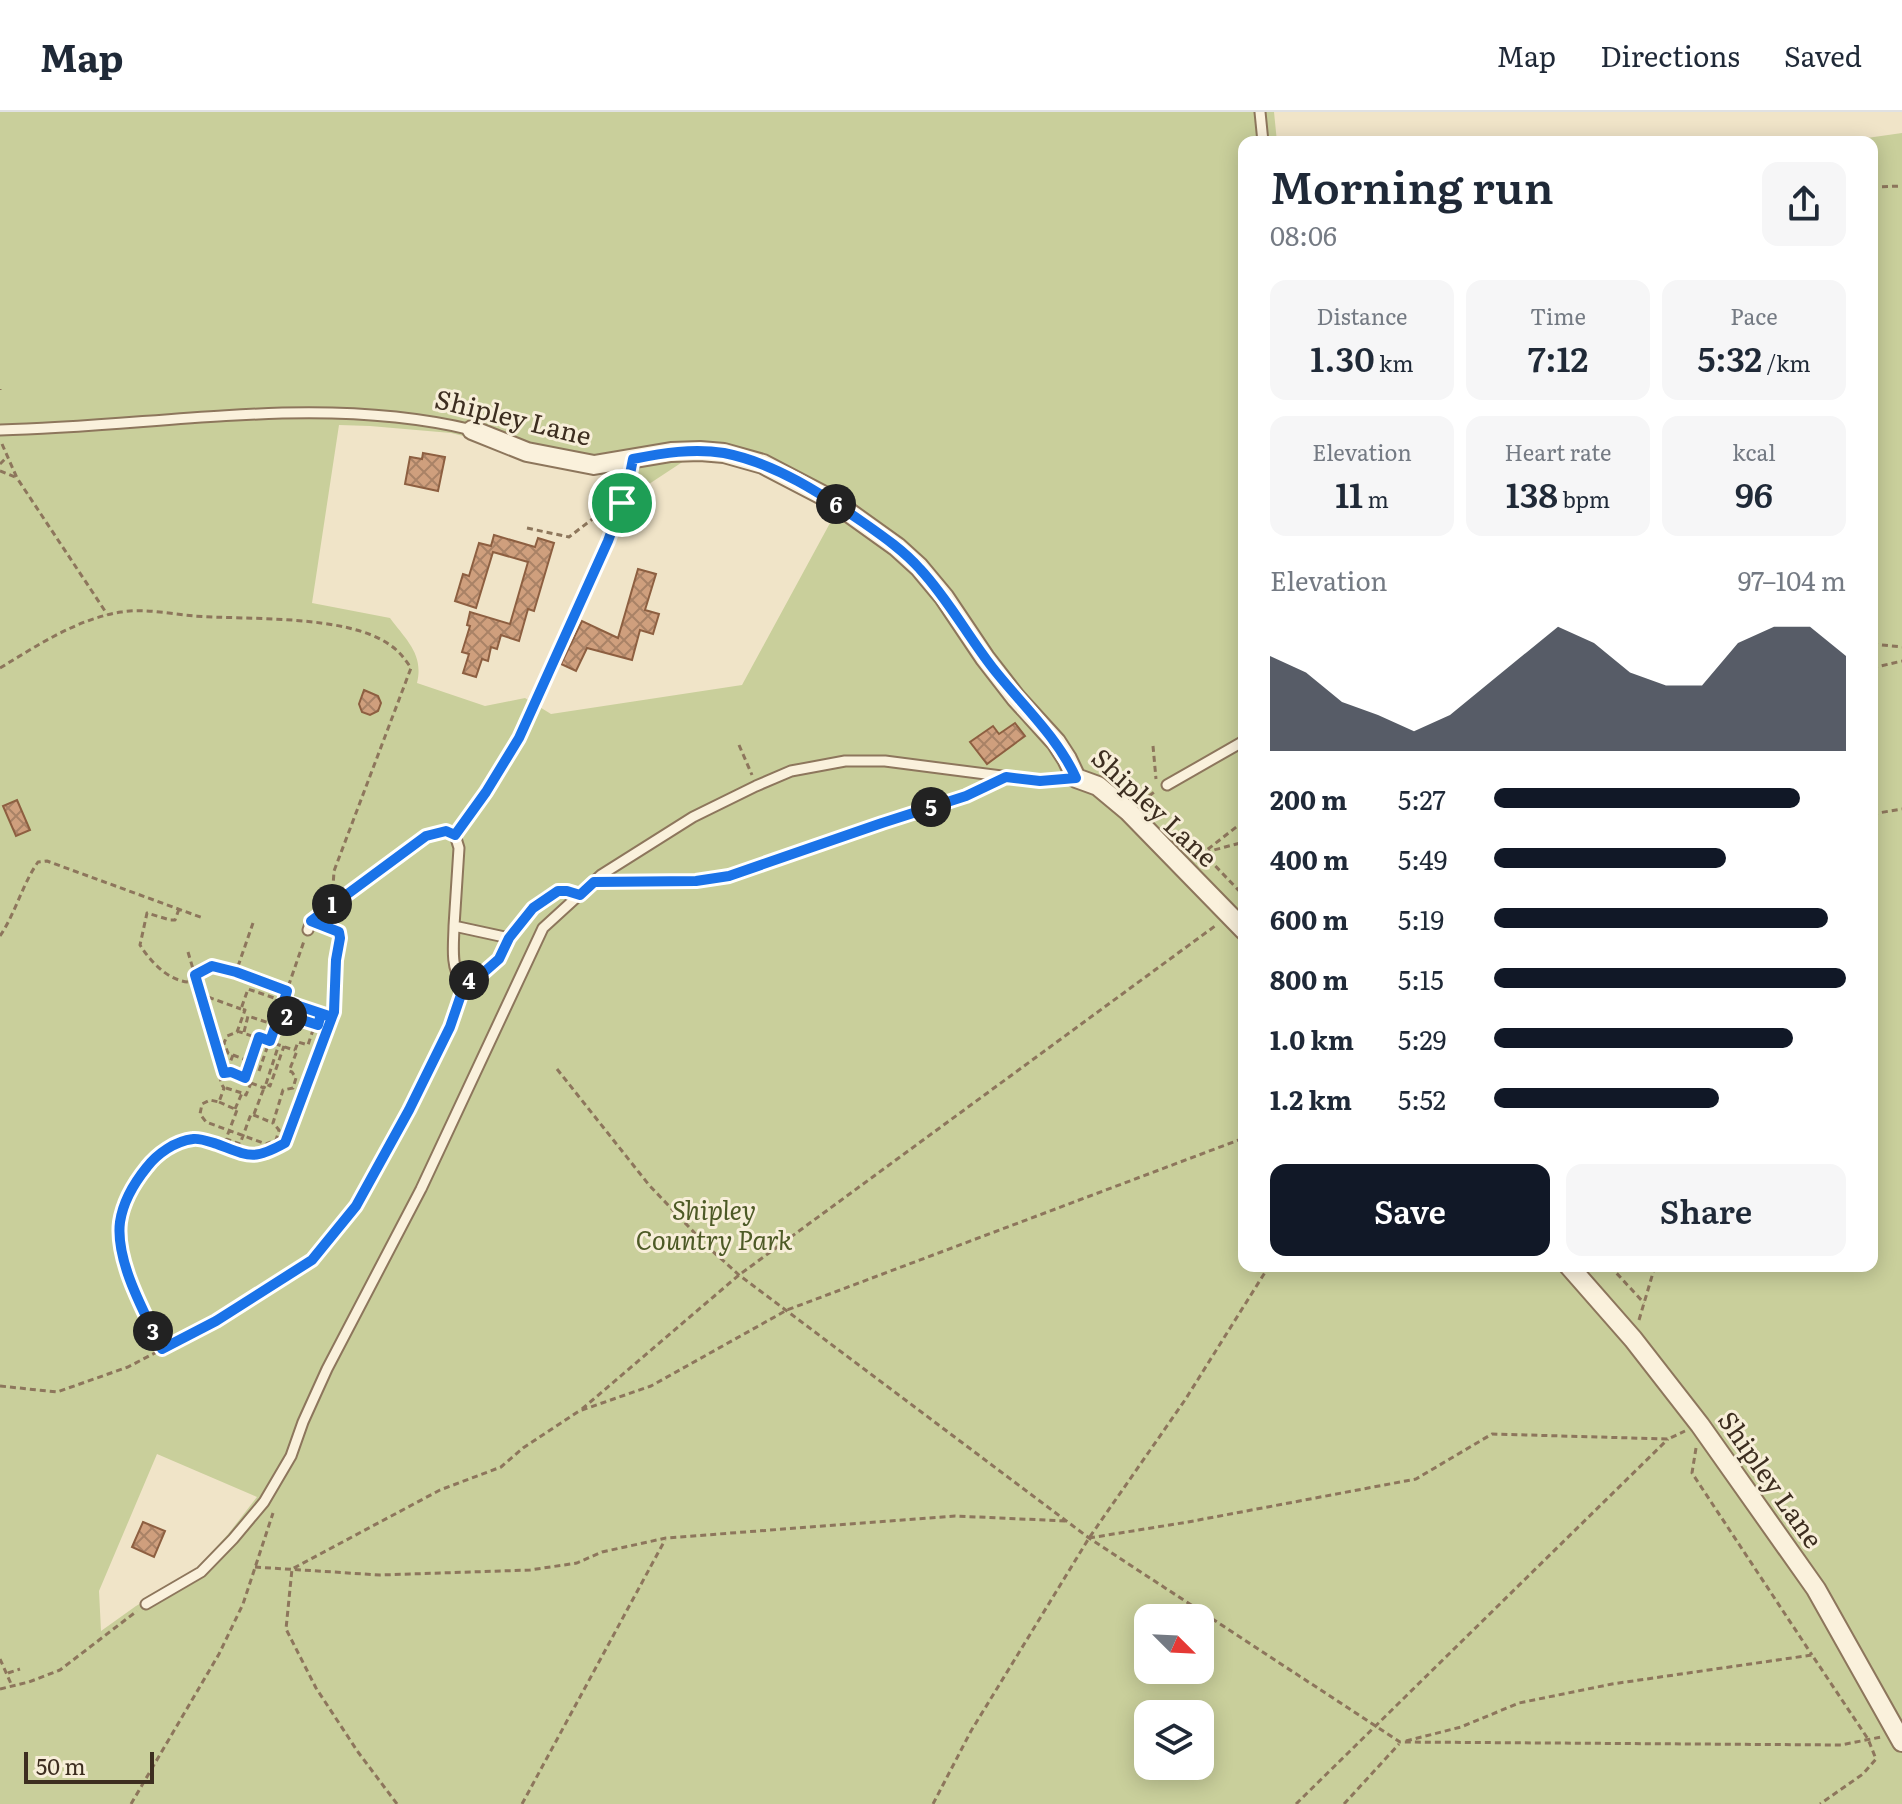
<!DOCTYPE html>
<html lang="en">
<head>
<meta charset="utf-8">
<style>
	:root { --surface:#fff; --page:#f6f6f7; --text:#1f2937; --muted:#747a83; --line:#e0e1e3; --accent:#111827 }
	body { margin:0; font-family:Literata,serif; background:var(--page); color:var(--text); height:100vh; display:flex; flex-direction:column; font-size:30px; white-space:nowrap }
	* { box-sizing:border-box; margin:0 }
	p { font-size:26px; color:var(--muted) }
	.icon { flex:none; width:44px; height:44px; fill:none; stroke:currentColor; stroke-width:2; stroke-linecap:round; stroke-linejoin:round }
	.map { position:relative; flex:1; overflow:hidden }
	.panel { position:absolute; left:1238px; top:24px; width:640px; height:1136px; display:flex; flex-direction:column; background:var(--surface); border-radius:16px; box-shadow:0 4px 20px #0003 }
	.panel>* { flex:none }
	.needle { width:52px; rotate:114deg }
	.buttons { position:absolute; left:1134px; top:1492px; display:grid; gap:16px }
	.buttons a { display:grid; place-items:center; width:80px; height:80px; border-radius:16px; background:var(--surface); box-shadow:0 4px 20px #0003; font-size:40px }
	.scale { position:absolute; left:24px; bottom:20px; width:130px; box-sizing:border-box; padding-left:8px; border:4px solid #3d2e20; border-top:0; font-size:22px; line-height:28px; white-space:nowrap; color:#3d2e20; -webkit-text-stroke:6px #f7eed8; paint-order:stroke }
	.pin { position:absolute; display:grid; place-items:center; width:68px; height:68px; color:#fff; margin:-34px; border:4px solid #fff; border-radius:50%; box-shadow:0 2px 8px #0007 }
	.km { position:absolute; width:40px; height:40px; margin:-20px; border-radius:50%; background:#222; color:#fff; font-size:22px; line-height:40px; text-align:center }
	.round { display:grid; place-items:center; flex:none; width:84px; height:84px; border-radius:16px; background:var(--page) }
	.headline { display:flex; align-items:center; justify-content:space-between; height:136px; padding:0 32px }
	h1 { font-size:44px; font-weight:600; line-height:60px }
	.stats { display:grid; grid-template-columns:repeat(3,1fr); gap:12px; height:136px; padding:8px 32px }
	.stats div { display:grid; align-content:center; border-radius:16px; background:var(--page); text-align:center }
	.stats b { font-size:34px; font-weight:600 }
	.stats small { font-size:22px; font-weight:400 }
	.stats p { font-size:22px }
	.chart { height:224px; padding:16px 32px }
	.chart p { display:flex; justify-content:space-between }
	.chart svg { width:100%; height:144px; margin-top:8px; fill:var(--accent); opacity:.7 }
	.primary-button { display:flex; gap:16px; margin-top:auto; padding:16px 32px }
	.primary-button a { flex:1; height:92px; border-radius:16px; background:var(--accent); color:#fff; font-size:32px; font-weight:600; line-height:92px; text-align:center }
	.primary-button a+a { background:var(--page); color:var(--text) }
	ul { padding:0 32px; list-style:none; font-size:26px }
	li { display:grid; grid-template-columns:128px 96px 1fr; align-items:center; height:60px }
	li i { height:20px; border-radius:10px; background:var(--accent) }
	header { display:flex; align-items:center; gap:48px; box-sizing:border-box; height:112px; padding:0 40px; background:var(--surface); border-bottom:2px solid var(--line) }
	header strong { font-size:38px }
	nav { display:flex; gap:44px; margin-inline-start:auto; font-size:28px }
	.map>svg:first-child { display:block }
	.green { fill:#c9cf9b; fill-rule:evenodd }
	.building { fill:url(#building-cross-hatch); stroke:#8d5f41; stroke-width:2 }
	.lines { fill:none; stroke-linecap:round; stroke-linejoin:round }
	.service-casing { stroke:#8d765c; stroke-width:13 }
	.minor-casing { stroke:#8d765c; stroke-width:22 }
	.path { stroke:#8d765c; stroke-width:3; stroke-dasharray:6 4; stroke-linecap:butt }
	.service { stroke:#faf1dc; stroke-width:9 }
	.minor { stroke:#faf1dc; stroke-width:18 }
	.route-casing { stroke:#fff; stroke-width:16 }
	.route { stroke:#1a73e8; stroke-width:10 }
	.labels { text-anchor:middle; stroke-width:6; stroke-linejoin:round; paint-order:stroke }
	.street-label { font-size:26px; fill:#3d2e20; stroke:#f7eed8 }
	.park-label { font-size:26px; font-style:italic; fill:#4d5a26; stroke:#f7eed8 }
</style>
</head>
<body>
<header>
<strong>Map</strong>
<nav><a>Map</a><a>Directions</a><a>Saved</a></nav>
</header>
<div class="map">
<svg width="1902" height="1692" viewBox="0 0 1902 1692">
	<defs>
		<pattern id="building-cross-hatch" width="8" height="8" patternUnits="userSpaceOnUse" patternTransform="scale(2)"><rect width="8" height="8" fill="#cf9f7d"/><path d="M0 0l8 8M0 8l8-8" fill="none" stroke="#a98266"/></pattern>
	</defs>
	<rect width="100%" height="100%" fill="#f0e4c8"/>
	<!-- green -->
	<path class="green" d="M0 0H1274L1277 30H1244V1154H1872V30H1839L1902 21V1692H0ZM339 313 370 314 451 321 480 328 514 345 649 372 687 347 721 349 758 358 836 400 742 573 551 602 525 586 485 594 417 571C424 542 406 528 390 506L312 491ZM157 1342 257 1385 229 1421 195 1459 136 1494 101 1519 99 1479ZM1148 1506H1200V1558H1148ZM1148 1602H1200V1654H1148Z"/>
	<!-- building -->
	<path class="building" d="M423 341 445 345 438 379 405 372 410 345 422 347Z
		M494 423 535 435 538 426 554 431 534 499 528 497 519 529 501 523 497 537 491 535 488 549 482 547 476 565 463 561 469 542 462 540 470 514 467 513 470 500 510 512 528 450 493 440 476 496 455 489 463 462 469 464 479 431 491 434Z
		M638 457 656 462 645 498 659 502 653 522 640 518 632 548 587 536 576 559 561 552 582 509 618 526Z
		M364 578 378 584 381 591 378 599 370 603 362 600 359 592Z
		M1015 611 1025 624 987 652 970 630 993 614 999 622Z
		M17 688 30 718 16 724 3 694Z
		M143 1410 165 1419 154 1445 132 1435Z"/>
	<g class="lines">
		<!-- service casing -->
		<g class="service-casing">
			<path id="service" d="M1260 0 1263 30
				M0 318C156 315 318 281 472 318
				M1167 673 1244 629
				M454 814C454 827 450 858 461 866 464 869 470 868 474 869L499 847 509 826
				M308 818 311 809 336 789 426 724 446 719 455 723 459 736 454 814 509 826C521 811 545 776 568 779 572 779 576 781 580 783
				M146 1492 201 1460 233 1427 264 1390 291 1344 303 1310 327 1257 421 1077 543 816 601 763 693 705 756 674 791 659 845 649H885L1040 669 1076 666"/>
		</g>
		<!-- minor casing -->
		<g class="minor-casing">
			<path id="minor" d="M472 318 527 340 594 353 671 340 700 339 724 341 763 352 830 387 897 435 919 455 944 485 985 546 1016 586 1056 630 1067 647 1076 666 1098 674 1128 699 1244 818
				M1569 1154 1633 1227 1700 1313 1816 1477 1902 1630"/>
		</g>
		<!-- path -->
		<path class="path" d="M1872 75 1902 74
			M0 278V277
			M2 332 17 366 107 502
			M0 352 7 345
			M0 359 15 365
			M527 416 569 425 612 392 622 391
			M1872 532 1902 535
			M0 556C38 533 77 507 121 500 144 496 170 502 194 504 247 508 347 502 390 533 399 539 405 547 411 556L334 759 333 775
			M1872 556 1902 549
			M739 633 752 663
			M1153 634 1156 667
			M1141 690 1157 678
			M1872 702 1902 697
			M1244 709 1203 741 1244 784
			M463 711 486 680 519 626 608 429 626 382 630 363
			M1195 743 1244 730
			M618 770 696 769 729 764 882 711 966 684 983 676
			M179 797 175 808H170L147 801 140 833C152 852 172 873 197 870
			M0 824C16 800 22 773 38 750L47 749 203 806
			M188 840 224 961
			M236 860 287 879
			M195 863 212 854 236 860 253 811
			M208 885 241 897
			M280 901 315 912
			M321 902 318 913 315 912 308 933 298 930 295 938 297 939 289 959 292 960 296 966 293 976 283 978 273 1011 279 1018 276 1028 266 1032 206 1010 200 1002 202 992 210 988 219 990 224 976C220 971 219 966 224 961L231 960 232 955 229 953 233 943 228 941 224 931 227 924 237 920 245 898 241 897 248 877 321 902 331 905
			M237 919 294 938
			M244 920 248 904 275 913
			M233 943 251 950
			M557 957 649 1073 708 1135 739 1163 1089 1426 1400 1630 1841 1633 1881 1625
			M259 959 304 829
			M231 960 245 966 259 925
			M245 966 252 969 251 971 264 976 266 972 270 974 284 934
			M266 972 279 932
			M226 976 242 981
			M219 990 237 998 226 1027 240 1032 251 1002 273 1011
			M235 997 242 981 246 983 251 971
			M254 1002 264 976
			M1610 1154 1644 1191
			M1639 1208 1655 1154
			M161 1236C145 1201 115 1148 120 1109 123 1089 135 1071 147 1055 158 1042 175 1028 193 1027 200 1026 210 1030 217 1032 249 1044 254 1049 285 1031L334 900 336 848 340 826 339 820 326 814
			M0 1274 57 1280 128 1255 216 1209 312 1148 356 1094 409 998 450 915 463 878
			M582 1297 739 1163 1215 814
			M1696 1336 1692 1361 1812 1543
			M1089 1426 1188 1410 1416 1367 1492 1322 1668 1327 1685 1319
			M255 1455 380 1463 530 1458 577 1451 602 1440 666 1426 955 1404 1066 1409
			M0 1547 12 1574
			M8 1561 20 1557
			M0 1577 29 1570 60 1558 137 1499
			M1406 1629 1461 1615 1519 1591 1612 1572 1812 1543 1868 1627 1876 1647 1863 1662 1820 1692
			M131 1692 219 1542 243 1492 273 1401
			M397 1692 358 1640 316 1576 286 1517 292 1457 440 1378 501 1355 523 1336 579 1299 651 1274 787 1198 1244 1026
			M522 1692 665 1428
			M933 1692 971 1619 1089 1426 1185 1288 1269 1154
			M1296 1692 1668 1327
			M1344 1692 1399 1632"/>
		<!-- service -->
		<use href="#service" class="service"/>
		<!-- minor -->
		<use href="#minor" class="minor"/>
	</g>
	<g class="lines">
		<!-- route casing -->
		<g class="route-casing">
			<path id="route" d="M622 391 608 429 519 626 486 680 455 723 446 719 426 724 311 809 339 820 340 826 336 848 334 900 332 905 284 889 287 879 236 860 212 854 195 863 224 961 231 960 245 966 259 925 270 929 280 901 318 913 321 902 332 905 285 1031C253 1049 249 1044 217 1032 210 1030 200 1026 193 1027 175 1029 157 1042 147 1055 134 1071 123 1090 120 1110 115 1149 145 1202 162 1237L216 1209 312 1148 356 1094 409 998 450 915 466 868 474 869 499 847 509 826 533 796 558 779H567L580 783 594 770 696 769 729 764 882 711 966 684 1006 665 1040 669 1076 666C1057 624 1020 591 992 555 967 523 948 487 920 457 904 439 884 425 864 411 822 382 775 351 724 341 693 336 663 341 633 347L626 382 622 391"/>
		</g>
		<!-- route -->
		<use href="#route" class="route"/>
	</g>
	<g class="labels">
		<!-- street labels -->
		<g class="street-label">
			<text transform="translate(513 306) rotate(14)" y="9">Shipley Lane</text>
			<text transform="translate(1154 696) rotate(43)" y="9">Shipley Lane</text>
			<text transform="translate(1770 1368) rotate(55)" y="9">Shipley Lane</text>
		</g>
		<!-- park labels -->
		<g class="park-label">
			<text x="714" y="1108">Shipley<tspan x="714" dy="30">Country Park</tspan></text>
		</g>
	</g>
</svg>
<div class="buttons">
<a><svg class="needle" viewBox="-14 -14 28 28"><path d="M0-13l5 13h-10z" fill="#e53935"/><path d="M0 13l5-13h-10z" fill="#747a83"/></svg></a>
<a><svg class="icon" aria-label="layers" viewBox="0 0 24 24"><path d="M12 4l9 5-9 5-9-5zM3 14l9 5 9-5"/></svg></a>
</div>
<div class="scale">50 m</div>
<div class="pin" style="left:622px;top:391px;background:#1e9e55"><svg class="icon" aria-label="arrive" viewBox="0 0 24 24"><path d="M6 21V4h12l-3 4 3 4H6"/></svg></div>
<b class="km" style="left:332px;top:792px">1</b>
<b class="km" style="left:287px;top:904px">2</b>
<b class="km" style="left:153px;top:1219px">3</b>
<b class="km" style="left:469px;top:868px">4</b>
<b class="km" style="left:931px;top:695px">5</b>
<b class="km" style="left:836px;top:392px">6</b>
<section class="panel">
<div class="headline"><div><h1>Morning run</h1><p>08:06</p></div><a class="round"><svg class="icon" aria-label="share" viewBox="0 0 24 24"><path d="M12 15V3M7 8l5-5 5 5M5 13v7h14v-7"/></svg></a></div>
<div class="stats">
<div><p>Distance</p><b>1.30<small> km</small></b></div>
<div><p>Time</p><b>7:12</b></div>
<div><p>Pace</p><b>5:32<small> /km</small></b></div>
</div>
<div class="stats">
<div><p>Elevation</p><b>11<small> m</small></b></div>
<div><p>Heart rate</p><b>138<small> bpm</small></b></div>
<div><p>kcal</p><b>96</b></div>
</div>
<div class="chart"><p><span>Elevation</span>97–104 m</p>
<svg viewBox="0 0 160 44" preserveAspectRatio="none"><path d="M0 44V15L10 20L20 29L30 33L40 38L50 33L60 24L70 15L80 6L90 11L100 20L110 24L120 24L130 11L140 6L150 6L160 15V44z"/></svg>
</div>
<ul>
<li><b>200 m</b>5:27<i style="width:87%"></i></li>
<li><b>400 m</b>5:49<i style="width:66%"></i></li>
<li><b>600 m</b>5:19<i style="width:95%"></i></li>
<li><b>800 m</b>5:15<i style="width:100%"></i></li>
<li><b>1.0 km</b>5:29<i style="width:85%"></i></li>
<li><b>1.2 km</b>5:52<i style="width:64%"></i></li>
</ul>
<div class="primary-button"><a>Save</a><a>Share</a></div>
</section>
</div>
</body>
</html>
